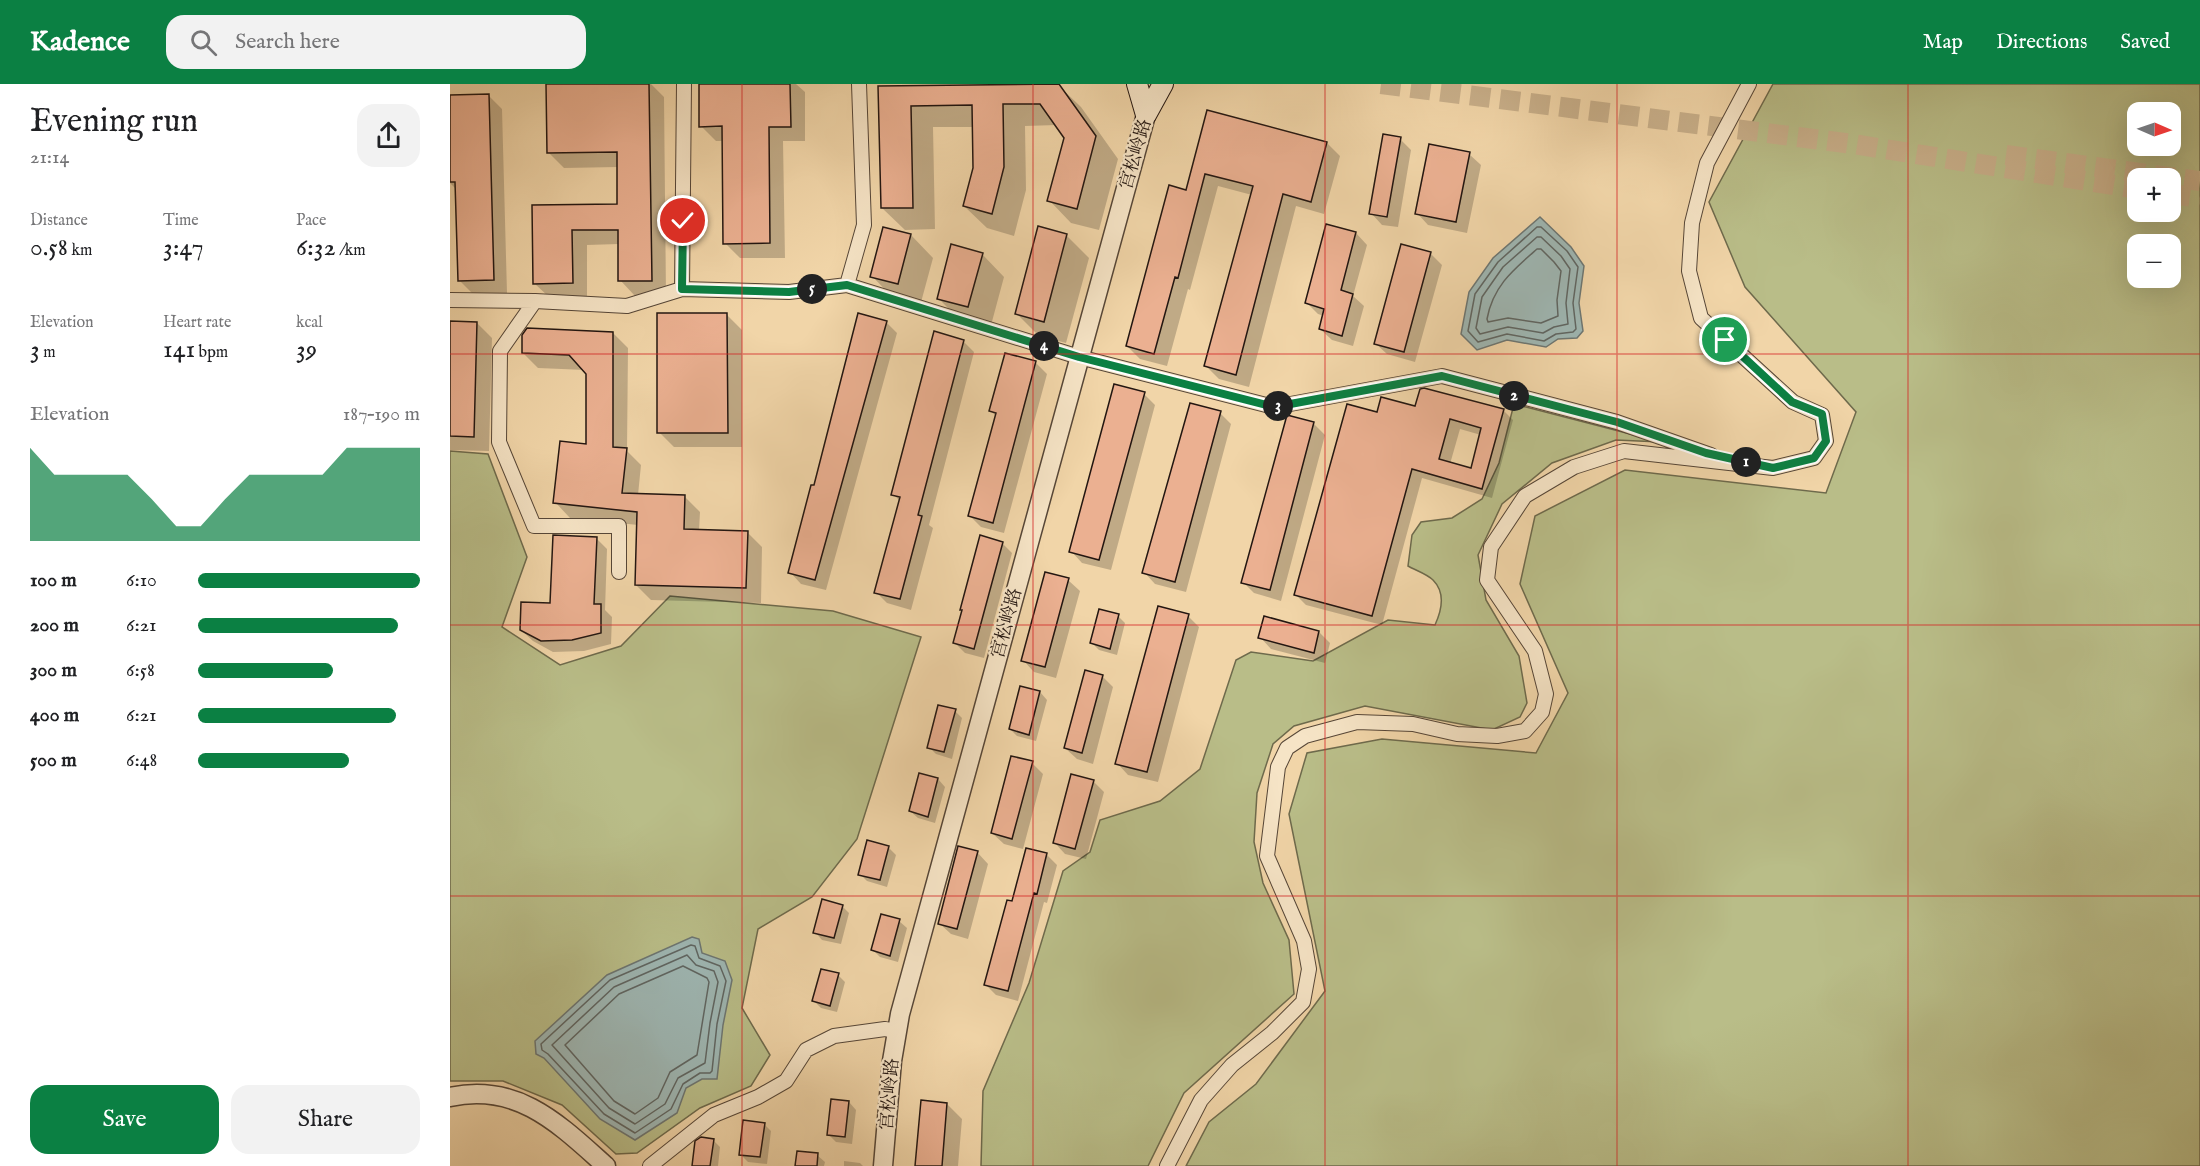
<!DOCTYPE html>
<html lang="en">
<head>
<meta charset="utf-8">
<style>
	:root { --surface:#fff; --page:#f2f2f2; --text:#202124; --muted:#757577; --accent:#0b8043 }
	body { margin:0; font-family:"IM FELL English","Noto Serif SC",serif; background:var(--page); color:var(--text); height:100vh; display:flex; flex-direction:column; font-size:22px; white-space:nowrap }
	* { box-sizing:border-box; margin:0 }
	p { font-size:20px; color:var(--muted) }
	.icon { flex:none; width:33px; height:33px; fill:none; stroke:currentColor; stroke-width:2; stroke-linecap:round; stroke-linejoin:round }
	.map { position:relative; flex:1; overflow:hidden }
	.sheet { display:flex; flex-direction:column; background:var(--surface); width:450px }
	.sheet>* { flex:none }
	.needle { width:39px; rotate:92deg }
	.buttons { position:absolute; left:1677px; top:18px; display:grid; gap:12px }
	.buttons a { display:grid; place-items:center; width:54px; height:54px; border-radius:12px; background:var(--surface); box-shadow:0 6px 24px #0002; font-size:30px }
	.pin { position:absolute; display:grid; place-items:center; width:51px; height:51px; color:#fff; margin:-26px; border:3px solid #fff; border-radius:50%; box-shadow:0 2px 6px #0007 }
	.km { position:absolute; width:30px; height:30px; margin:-15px; border-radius:50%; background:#222; color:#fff; font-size:16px; line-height:30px; text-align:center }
	.round { display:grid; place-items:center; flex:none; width:63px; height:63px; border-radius:18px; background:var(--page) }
	.head { display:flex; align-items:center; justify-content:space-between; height:102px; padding:0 30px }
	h1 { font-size:33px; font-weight:600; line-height:45px }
	.figures { display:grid; grid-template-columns:repeat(3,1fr); gap:9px; height:102px; padding:6px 30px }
	.figures div { display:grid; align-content:center }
	.figures b { font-size:26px; font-weight:600 }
	.figures small { font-size:16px; font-weight:400 }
	.figures p { font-size:16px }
	.chart { height:168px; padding:12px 30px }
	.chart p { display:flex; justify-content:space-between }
	.chart svg { width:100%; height:108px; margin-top:6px; fill:var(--accent); opacity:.7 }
	.primary-button { display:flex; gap:12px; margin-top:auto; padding:12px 30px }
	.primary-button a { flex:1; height:69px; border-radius:18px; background:var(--accent); color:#fff; font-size:24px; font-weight:600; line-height:69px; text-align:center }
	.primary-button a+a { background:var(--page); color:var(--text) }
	ul { padding:0 30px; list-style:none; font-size:20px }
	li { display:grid; grid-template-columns:96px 72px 1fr; align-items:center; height:45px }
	li i { height:15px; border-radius:8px; background:var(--accent) }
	header { display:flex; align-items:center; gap:36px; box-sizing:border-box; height:84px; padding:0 30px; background:var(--accent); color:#fff }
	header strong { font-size:28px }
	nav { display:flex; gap:33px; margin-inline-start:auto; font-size:21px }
	.search { width:420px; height:54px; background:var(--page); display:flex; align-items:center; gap:15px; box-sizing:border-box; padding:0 21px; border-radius:18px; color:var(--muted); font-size:22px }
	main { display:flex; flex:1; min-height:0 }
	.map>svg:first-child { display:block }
	.green { fill:#b9bd88; stroke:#6e6a4c; stroke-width:1.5; fill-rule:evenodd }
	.water { fill:#9eb6b2; stroke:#6d7672; stroke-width:1.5 }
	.shadow { fill:#0003; fill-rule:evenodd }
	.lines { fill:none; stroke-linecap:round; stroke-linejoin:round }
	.shore { stroke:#606662; stroke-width:1.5 }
	.building { fill:#ebb091; stroke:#231611; stroke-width:1.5; fill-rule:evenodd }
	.secondary-tunnel { stroke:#c8af8a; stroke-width:20; stroke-dasharray:20 10; stroke-linecap:butt }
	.minor-casing { stroke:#564637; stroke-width:16 }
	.tertiary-casing { stroke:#564637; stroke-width:21 }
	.secondary-casing { stroke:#231611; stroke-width:22 }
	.minor { stroke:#f6e4c6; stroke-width:14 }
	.tertiary { stroke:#f6e4c6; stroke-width:18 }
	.secondary { stroke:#f6e4c6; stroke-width:20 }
	.route-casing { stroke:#fff; stroke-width:12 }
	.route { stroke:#0b8043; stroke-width:8 }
	.grid { fill:none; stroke:#d62828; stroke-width:1.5; stroke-opacity:0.55 }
	.labels { text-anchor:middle; stroke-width:4.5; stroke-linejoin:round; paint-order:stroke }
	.street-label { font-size:18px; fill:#231611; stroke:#f6e4c6 }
</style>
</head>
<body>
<header>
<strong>Kadence</strong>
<div class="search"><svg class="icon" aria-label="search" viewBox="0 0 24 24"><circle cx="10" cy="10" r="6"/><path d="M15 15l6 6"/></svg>Search here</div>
<nav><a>Map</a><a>Directions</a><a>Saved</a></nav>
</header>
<main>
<section class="sheet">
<div class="head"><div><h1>Evening run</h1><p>21:14</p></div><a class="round"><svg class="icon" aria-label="share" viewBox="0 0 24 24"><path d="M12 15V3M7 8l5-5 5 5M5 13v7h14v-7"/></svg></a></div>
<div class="figures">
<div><p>Distance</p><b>0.58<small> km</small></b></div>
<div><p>Time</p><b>3:47</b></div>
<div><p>Pace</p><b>6:32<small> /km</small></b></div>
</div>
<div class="figures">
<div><p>Elevation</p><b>3<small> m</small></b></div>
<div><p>Heart rate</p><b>141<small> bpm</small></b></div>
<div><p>kcal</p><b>39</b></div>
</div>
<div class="chart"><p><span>Elevation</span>187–190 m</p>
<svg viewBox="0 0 160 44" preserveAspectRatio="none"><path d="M0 44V6L10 17L20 17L30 17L40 17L50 27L60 38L70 38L80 27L90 17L100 17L110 17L120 17L130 6L140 6L150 6L160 6V44z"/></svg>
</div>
<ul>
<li><b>100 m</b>6:10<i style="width:100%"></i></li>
<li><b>200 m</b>6:21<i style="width:90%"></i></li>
<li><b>300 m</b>6:58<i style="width:61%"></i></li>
<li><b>400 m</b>6:21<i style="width:89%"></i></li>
<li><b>500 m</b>6:48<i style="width:68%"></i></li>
</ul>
<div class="primary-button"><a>Save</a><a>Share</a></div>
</section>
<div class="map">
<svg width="1750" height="1082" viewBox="0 0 1750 1082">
	<rect width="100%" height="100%" fill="#f1d5a8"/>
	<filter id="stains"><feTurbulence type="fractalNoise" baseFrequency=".00333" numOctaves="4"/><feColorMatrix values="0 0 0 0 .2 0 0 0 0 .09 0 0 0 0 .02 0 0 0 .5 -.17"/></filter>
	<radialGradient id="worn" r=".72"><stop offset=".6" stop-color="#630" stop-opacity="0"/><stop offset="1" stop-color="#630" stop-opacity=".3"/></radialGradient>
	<!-- green -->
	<path class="green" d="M1323 0H1750V1082H736L759 1038 806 1000 875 907 839 730 857 669 932 655 1086 669 1118 609 1070 500 1085 432 1175 386 1376 409 1406 328 1295 203 1259 118ZM1688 28H1720V62H1688ZM1688 94H1720V128H1688ZM1688 160H1720V194H1688Z
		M1064 320 1211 358 1166 356 1102 379 1052 420 1028 471 1036 516 1069 572 1077 619 1070 633 1042 646 915 622 844 642 823 660 807 709 804 758 813 799 839 856 844 910 734 1009 698 1082H531L533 1007 579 899 613 787 640 768 650 736 710 717 750 685 786 576 801 568 863 577 938 536 985 541C991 528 996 509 983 496 977 490 965 486 958 482L962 451 971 438 1002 434 1032 415 1049 379Z
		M0 367 38 370 77 473 52 543 110 581 171 562 220 512 383 527 471 553 407 755 362 813 308 845 292 924 320 971 301 1002 250 1024 187 1069 166 1070 112 1021 53 997H0Z"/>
	<!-- water -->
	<path class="water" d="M1090 133 1121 163 1134 182 1129 219 1133 247 1127 254 1108 255 1096 263 1057 256 1027 266 1011 250 1019 208 1043 174Z
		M242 853 249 855 252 869 275 877 282 896 273 941 267 995H252L236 1004 227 1029 185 1056 150 1035 94 974 86 970 85 957 157 891Z"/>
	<!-- shadow -->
	<path class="shadow" d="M97 0H201L214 13 216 211 185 212 170 196 169 160 137 161V214H100L84 199V123L169 121 168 83 114 84 98 68Z
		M250 0H346L355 8V57H333L335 174H290L275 159 273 57H266L251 42Z
		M608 1 631 23 668 75 649 146 621 139 599 116 616 54 607 41 575 42 576 106 564 152 537 144 514 122 524 84V43H483L485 145 455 146 432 124 430 3Z
		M0 12H39L52 25 57 209 23 210 10 197 7 106 0 99Z
		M758 28 877 59 890 72 874 130 846 122 799 303 769 295 756 282 802 111 768 102 740 206 738 205 717 282 690 275 677 262 737 108Z
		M950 55 961 66 948 143 932 141 921 129Z
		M1019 70 1031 81 1017 149 978 141 967 129Z
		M877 142 906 149 917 161 903 212 914 222 903 262 882 256 870 245 874 232 868 230 857 219Z
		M589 144 617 152 639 174 616 259 589 252 566 229Z
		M461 151 483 174 470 222 444 215 422 192Z
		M532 170 554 193 540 245 511 237 488 214Z
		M981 170 992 181 965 278 937 270 925 259Z
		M277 231 292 246V363H224L209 348Z
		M0 238 27 239 42 254 39 367 0 366Z
		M436 238 447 249 376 506 351 500 340 488 365 403Z
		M163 249 178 264 177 367 191 381 188 411 235 413 250 428 249 447 297 448 312 463 311 519 201 516 186 501 188 441 120 434 105 418 137 361 138 289 135 286 88 284 73 269Z
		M513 257 524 268 479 441 483 444 461 526 437 519 426 508 450 417 443 410Z
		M556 271 586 279 597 290 554 449 531 443 520 432 546 332 541 327Z
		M694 310 705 321 661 486 632 479 621 467Z
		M966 324 1053 326 1063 336 1042 414 972 394 932 541 856 521 846 511 928 330ZM1010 345 1031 351 1022 386 1000 380Z
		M770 329 781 340 736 508 705 500 694 488Z
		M838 333 864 340 875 351 831 517 804 509 793 498Z
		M146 454 157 465 155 526 162 533 161 560 134 567 103 568 83 557 71 546 102 520Z
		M552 459 562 469 534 574 515 569 505 559Z
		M618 496 630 507 606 594 584 588 573 576Z
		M668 532 675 539 667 571 649 566 642 559Z
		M738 532 749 543 708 698 678 691 667 679Z
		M869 548 880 559 875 579 821 565 810 553Z
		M652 592 663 603 643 680 627 675 615 664Z
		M571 603 590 608 597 616 586 657 567 652 560 645Z
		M505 627 512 634 502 675 486 670 479 663Z
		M582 679 593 690 573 765 554 760 542 749Z
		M470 691 488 695 495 703 485 739 468 734 460 727Z
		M643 697 654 708 636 775 615 770 604 758Z
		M418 758 439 764 446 771 437 803 417 797 410 790Z
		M577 766 597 771 607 781 597 819 594 818 568 917 546 911 536 901 563 819Z
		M527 768 538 780 518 855 501 850 489 839Z
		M392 822 399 829 391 860 372 856 365 848Z
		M449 837 457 844 448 878 430 873 423 866Z
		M388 891 395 898 387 928 371 924 364 917Z
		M399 1018 406 1026 402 1060 386 1058 379 1051Z
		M497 1020 512 1035 508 1082H467Z
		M314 1040 321 1047 317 1080 298 1078 290 1070Z
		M263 1056 270 1063 268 1082H244Z
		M367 1071 375 1078 374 1082H346Z
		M394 1077 410 1079 413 1082H394Z"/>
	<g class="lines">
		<!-- shore -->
		<path class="shore" d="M1087 143H1091L1117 167 1128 183 1123 219 1126 245 1123 248 1106 250 1094 257 1057 250 1028 258 1018 247 1025 210 1048 178Z
			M1087 153H1091L1111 172 1120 185 1116 219 1118 240 1104 243 1093 249 1058 243 1030 250 1026 244 1032 213 1053 183Z
			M1087 165H1091L1104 178 1111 187 1107 216 1108 232 1091 239 1058 234 1038 238 1037 235C1043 202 1063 186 1087 165Z
			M241 861 245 862 249 874 270 882 276 897 267 940 262 987 260 989H250L233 1000 221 1025 185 1049 154 1030 98 970 92 966 91 960 160 896Z
			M237 871 246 881 264 887 268 898 260 939 255 979 228 994 215 1020 185 1040 159 1024 102 961 164 903Z
			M233 882 257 894 259 898 247 971 220 988 208 1014 185 1030 164 1017 115 961 169 910Z"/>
	</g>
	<!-- building -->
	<path class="building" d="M96 0H199L202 197H168V146H122L123 199 83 200 82 121 167 120V68L97 69Z
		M249 0H340L341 43H319L320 159 273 160 272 42 249 43Z
		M609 0 646 52 627 125 597 117 614 54 590 20H553L554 83 542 130 513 122 523 84 522 21 461 22 463 124H431L428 2Z
		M39 10 44 196 8 197 5 98H0V11Z
		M757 26 877 58 861 118 833 110 786 291 754 282 803 102 755 90 728 194 725 193 704 270 676 262 719 101 736 106Z
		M933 50 951 53 937 133 919 130Z
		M979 60 1020 68 1006 138 965 130Z
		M876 140 906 148 891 206 903 210 892 252 869 245 874 225 855 219Z
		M588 142 617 150 594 238 565 230Z
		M433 143 461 150 448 200 420 193Z
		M501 160 533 169 518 223 487 215Z
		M951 160 981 168 954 268 924 260Z
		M207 229H277L278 349H207Z
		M408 229 437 237 365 496 338 489 361 401H364Z
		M0 237 27 238 24 353 0 352Z
		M77 244 163 248V363L177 364 172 409 235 411 234 445 298 447 296 504 185 501 187 428 103 419 110 357 136 360V290L119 271 72 269V251Z
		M484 247 514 256 468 431 472 432 450 515 424 509 450 413 441 411Z
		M555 269 586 277 543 439 518 432 546 329 539 327Z
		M664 300 695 308 649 476 619 468Z
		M974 304 1054 325 1032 405 962 385 922 532 844 511 897 320 927 328 931 313 965 322 970 305ZM1000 335 1031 344 1021 384 989 375Z
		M740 319 771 327 725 498 692 489Z
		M837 331 864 338 820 506 791 499Z
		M103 451 147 453 144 520H151V549L122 556 91 557 70 546 71 518 100 519Z
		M530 451 553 458 524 565 503 559 512 526H510Z
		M595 488 619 494 595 583 571 577Z
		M708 522 739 530 697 688 665 680Z
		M649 525 669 530 660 565 640 559Z
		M814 532 869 547 864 569 808 554Z
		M635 586 653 591 632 669 614 664Z
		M570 602 590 607 579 651 559 645Z
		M488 621 506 625 494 668 477 664Z
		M561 672 583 677 562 755 541 749Z
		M469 689 488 694 478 733 459 727Z
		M621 690 644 696 625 765 603 759Z
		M417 756 439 762 430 796 408 791Z
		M508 762 528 767 507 845 488 840Z
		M576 764 597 769 587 810 584 809 558 907 534 901 557 816 562 817Z
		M372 815 393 821 384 854 363 849Z
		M431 830 450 835 440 872 421 866Z
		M371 885 389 889 380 922 362 917Z
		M381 1015 399 1017 395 1053 377 1051Z
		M471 1016 497 1019 492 1082H465Z
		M293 1036 315 1039 310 1073 289 1071Z
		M251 1053 264 1055 260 1082H242L245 1057Z
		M347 1067 368 1069 367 1082H345Z"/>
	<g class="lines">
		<!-- secondary-tunnel -->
		<path class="secondary-tunnel" d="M931 0 1403 60 1688 105
			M1556 71 1750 97
			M1720 110 1750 114"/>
		<!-- minor casing -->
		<g class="minor-casing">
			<path id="minor" d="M397 201 414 141 409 0
				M232 205 234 0
				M0 216 85 217
				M169 488V442H84L49 358 50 267 85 217 177 222 232 205 339 208 397 201 629 273 824 323 992 292 1167 338 1261 371
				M200 1082 264 1031 308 1013 336 997 356 966 384 952 435 945 446 947
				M717 1082 751 1016 782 981 822 949 853 918 859 885 854 857 817 772 828 683 837 664 855 652 907 638 963 640 1007 650 1047 652 1075 647 1092 628 1096 610 1085 567 1037 496 1041 463 1075 412 1124 383 1174 367 1323 384 1364 374 1376 357 1372 331 1343 318 1251 234 1239 187 1242 139 1257 79 1299 0"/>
		</g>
		<!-- tertiary casing -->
		<g class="tertiary-casing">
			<path id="tertiary" d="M0 1013C68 998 110 1041 156 1082
				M433 1082 442 977 450 930 696 31"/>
		</g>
		<!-- secondary casing -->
		<g class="secondary-casing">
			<path id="secondary" d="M687 0 696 31
				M696 31 713 0"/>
		</g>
		<!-- minor -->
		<use href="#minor" class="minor"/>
		<!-- tertiary -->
		<use href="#tertiary" class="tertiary"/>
		<!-- secondary -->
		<use href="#secondary" class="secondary"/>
	</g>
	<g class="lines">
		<!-- route casing -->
		<g class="route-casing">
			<path id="route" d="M233 137 232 205 339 208 397 201 629 273 824 323 992 292 1167 338 1256 369 1323 384 1364 374 1376 357 1372 330 1342 318 1275 256"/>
		</g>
		<!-- route -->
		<use href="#route" class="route"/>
	</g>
	<!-- grid -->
	<path class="grid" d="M292 0V1082M583 0V1082M875 0V1082M1167 0V1082M1458 0V1082M0 270H1750M0 541H1750M0 812H1750"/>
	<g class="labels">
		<!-- street labels -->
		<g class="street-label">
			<text transform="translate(685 70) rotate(-74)" y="6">宫松岭路</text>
			<text transform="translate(556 539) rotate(-75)" y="6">宫松岭路</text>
			<text transform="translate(439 1010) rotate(-85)" y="6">宫松岭路</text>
		</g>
	</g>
	<rect width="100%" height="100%" filter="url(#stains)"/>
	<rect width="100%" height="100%" fill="url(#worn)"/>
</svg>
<div class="buttons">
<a><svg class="needle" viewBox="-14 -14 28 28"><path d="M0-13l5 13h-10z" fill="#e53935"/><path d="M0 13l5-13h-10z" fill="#757577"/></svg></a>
<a>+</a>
<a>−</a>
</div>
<div class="pin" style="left:1275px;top:256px;background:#1e9e55"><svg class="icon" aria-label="arrive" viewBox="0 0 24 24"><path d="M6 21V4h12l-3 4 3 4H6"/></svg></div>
<div class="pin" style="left:233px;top:137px;background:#d93025"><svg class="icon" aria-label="check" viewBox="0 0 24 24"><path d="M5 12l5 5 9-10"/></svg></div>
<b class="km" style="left:1296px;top:378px">1</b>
<b class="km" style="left:1064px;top:312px">2</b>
<b class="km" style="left:828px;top:322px">3</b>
<b class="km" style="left:594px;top:262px">4</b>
<b class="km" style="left:362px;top:205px">5</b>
</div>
</main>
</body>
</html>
